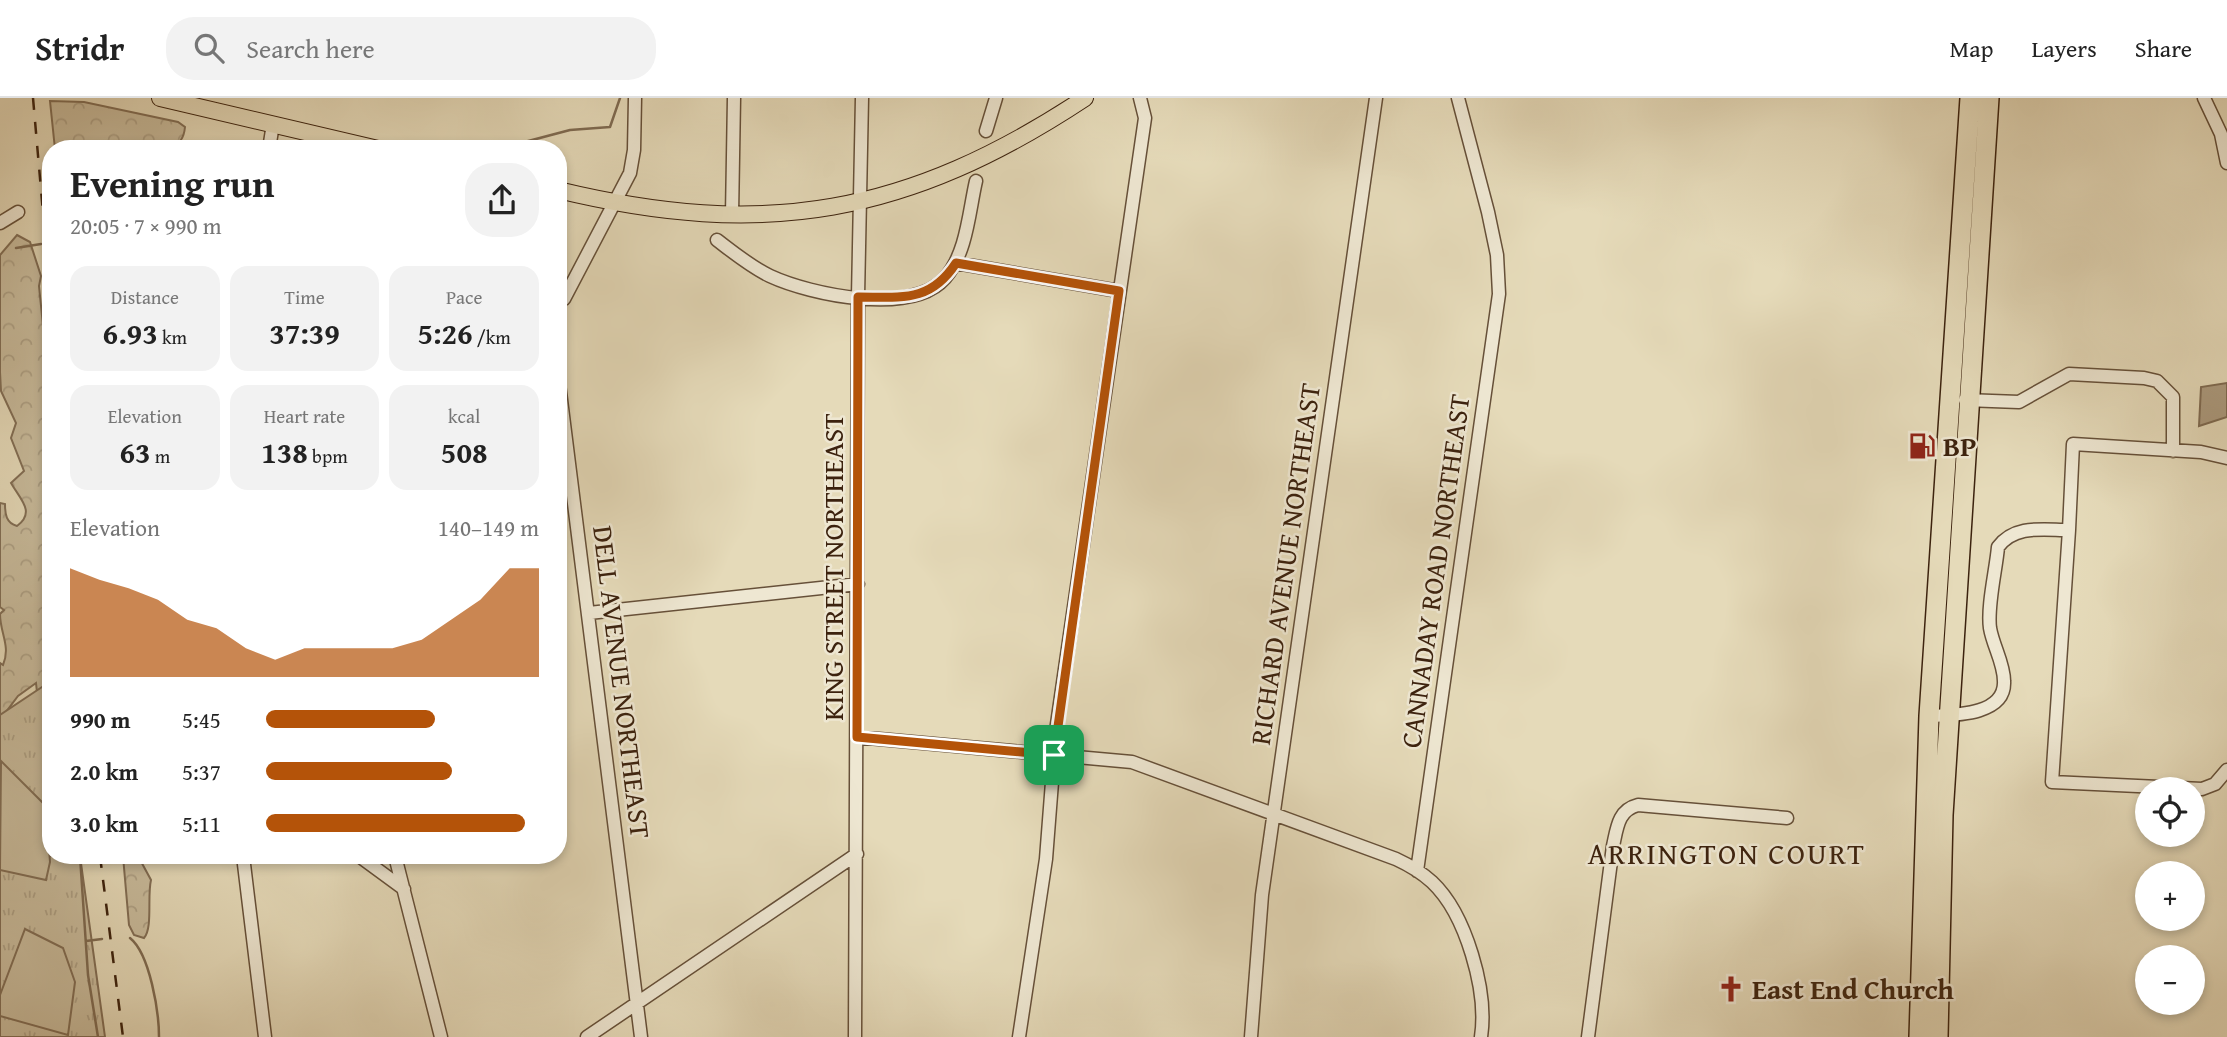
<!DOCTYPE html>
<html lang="en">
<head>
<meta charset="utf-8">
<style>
	:root { --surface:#fff; --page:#f2f2f2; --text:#222; --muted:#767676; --line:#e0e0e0; --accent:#b45309 }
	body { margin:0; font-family:"Gentium Book Plus",serif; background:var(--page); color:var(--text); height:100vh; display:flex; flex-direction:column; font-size:26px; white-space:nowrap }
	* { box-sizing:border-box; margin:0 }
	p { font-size:23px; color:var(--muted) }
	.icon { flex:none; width:38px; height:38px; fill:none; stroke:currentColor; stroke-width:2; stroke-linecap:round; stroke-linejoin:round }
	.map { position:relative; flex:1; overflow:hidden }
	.side { position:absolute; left:42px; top:42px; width:525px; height:724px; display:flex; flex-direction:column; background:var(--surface); border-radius:28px; box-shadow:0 4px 10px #0003 }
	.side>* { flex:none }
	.fabs { position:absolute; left:2135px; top:679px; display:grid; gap:14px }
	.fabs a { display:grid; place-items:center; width:70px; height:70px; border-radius:50%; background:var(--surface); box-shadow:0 4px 10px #0003; font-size:35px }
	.pin { position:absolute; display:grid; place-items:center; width:60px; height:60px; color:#fff; margin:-30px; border-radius:14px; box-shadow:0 4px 10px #0006 }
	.round { display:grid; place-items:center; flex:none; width:74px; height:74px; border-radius:28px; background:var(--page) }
	.head { display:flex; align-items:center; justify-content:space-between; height:119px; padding:0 28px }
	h1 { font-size:38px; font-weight:800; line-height:52px }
	.stats { display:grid; grid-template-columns:repeat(3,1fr); gap:10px; height:119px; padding:7px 28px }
	.stats div { display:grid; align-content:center; border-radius:18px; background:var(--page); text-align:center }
	.stats b { font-size:30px; font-weight:800 }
	.stats small { font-size:19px; font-weight:400 }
	.stats p { font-size:19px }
	.chart { height:196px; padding:14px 28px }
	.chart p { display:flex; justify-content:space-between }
	.chart svg { width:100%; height:126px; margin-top:7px; fill:var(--accent); opacity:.7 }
	ul { padding:0 28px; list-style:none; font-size:23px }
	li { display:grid; grid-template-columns:112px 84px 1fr; align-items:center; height:52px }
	li i { height:18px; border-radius:9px; background:var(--accent) }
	header { display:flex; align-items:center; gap:42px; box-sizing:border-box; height:98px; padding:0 35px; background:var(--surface); border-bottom:2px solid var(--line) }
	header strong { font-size:33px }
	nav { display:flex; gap:38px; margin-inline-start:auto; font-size:24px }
	.search { width:490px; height:63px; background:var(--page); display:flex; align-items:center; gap:18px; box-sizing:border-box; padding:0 24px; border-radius:28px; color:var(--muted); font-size:26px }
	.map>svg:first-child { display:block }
	.forest { fill:url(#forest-crowns); stroke:#826e55; stroke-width:2 }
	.park { fill:url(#park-tufts); stroke:#826e55; stroke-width:2 }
	.garden { fill:#c8bb9c; stroke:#826e55; stroke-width:2 }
	.water { fill:#ac9b7f; stroke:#7f6b52; stroke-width:2 }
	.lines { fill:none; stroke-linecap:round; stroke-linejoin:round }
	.stream { stroke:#7f6b52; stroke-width:2.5 }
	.minor-casing { stroke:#665039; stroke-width:15 }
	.major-casing { stroke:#3c220e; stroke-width:18 }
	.highway-casing { stroke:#3c220e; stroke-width:22 }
	.minor { stroke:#eee7d2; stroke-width:12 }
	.major { stroke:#e5dab9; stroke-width:16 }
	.highway { stroke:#e5dab9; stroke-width:19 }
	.rail { stroke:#3c220e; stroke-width:2.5; stroke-dasharray:12 12; stroke-linecap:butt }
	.route-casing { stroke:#fff; stroke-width:14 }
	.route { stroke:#b45309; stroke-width:9 }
	.labels { text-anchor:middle; stroke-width:5; stroke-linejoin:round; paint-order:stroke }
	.poi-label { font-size:28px; font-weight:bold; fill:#3c220e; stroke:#eee7d2; text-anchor:start }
	.street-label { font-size:28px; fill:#3c220e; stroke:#eee7d2 }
	.neighbourhood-label { font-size:30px; letter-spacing:2px; fill:#3c220e; stroke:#eee7d2 }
</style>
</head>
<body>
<header>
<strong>Stridr</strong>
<div class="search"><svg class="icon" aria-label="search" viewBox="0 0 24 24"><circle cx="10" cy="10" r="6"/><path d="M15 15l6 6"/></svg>Search here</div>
<nav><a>Map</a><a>Layers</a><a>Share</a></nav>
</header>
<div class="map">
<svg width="2227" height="939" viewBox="0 0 2227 939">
	<defs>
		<pattern id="forest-crowns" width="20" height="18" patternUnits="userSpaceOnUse" patternTransform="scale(1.75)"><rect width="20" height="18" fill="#c8bb9c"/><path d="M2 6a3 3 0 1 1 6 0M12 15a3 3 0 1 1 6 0" fill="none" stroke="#ada085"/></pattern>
		<pattern id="park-tufts" width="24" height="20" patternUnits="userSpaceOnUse" patternTransform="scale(1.75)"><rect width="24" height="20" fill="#c8bb9c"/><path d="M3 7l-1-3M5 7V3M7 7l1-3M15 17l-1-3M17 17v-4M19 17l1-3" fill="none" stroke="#ada085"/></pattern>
	</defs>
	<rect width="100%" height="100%" fill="#e5dab9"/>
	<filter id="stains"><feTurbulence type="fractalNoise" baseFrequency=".00286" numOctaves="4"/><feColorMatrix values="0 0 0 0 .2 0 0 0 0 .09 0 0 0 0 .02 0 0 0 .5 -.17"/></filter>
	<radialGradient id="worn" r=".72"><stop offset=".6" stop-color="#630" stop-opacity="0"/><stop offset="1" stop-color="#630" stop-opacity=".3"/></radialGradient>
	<!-- forest -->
	<path class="forest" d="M50 3 84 4 178 24 185 29C184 40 180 46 169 51H55Z
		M17 137 30 144 41 178 39 188 51 306V430L48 458 51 488V628L40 622 36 585 18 598 0 622V565L3 567C11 548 0 535 0 516L4 512 0 509V405L5 406C5 416 6 425 17 428 36 414 20 401 11 385L24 373 11 340 16 325 1 293 0 274V157Z
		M123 758H138L151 782C147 798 153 830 144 840L134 837 129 827Z"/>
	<!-- park -->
	<path class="park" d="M51 583V758H80L105 939H0V617Z"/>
	<!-- garden -->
	<path class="garden" d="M1 663 46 708 50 764 46 782 0 772Z
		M25 831 63 850 75 884 68 937 0 918V897Z"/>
	<!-- water -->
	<path class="water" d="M2227 285V319L2199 328 2201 289Z"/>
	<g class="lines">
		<!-- stream -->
		<path class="stream" d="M498 51 570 32 610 29 620 0
			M16 150 41 146
			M80 758 88 877 98 939
			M130 840C150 856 159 914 159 939
			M86 843 102 841"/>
		<!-- minor casing -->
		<g class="minor-casing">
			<path id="minor" d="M2204 0 2221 36 2227 65
				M986 33 996 0
				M269 51 273 26
				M732 117 734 0
				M0 125 18 114
				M717 142C734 155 751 169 770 178 811 197 912 218 945 180 967 155 969 113 976 83
				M956 165 1119 193
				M558 202 564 201 630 75 634 52 635 0
				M558 278 641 939
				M1965 302 2019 304 2069 276 2144 280 2157 283 2173 299V353
				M2069 432 2073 346 2201 354 2227 360
				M589 515 858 486
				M1929 618C1952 617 2006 618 2004 583 2004 565 1993 548 1990 530 1987 508 1996 472 1998 449 2015 426 2044 432 2069 432L2052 684 2202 691 2215 686 2227 672
				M857 639 1132 664 1396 761C1409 767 1421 774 1432 784 1466 816 1488 893 1481 939
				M243 758 265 939
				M359 758 404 791
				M395 758 441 939
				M1417 773 1499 196 1497 157 1488 114 1458 0
				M587 939 857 756
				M855 939 858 199 862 0
				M1019 939 1046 761 1056 633 1145 20 1140 0
				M1251 939 1262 797 1376 0
				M1588 939 1613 748C1617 730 1618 712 1638 707L1787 720"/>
		</g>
		<!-- major casing -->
		<g class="major-casing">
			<path id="major" d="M160 0 378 51
				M558 92C765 142 908 117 1085 0"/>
		</g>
		<!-- highway casing -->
		<g class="highway-casing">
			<path id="highway" d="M1919 939 1929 618 1970 0
				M1938 939 1943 717 1989 0"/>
		</g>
		<!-- minor -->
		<use href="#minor" class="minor"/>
		<!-- major -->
		<use href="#major" class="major"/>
		<!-- highway -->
		<use href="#highway" class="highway"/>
		<!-- rail -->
		<path class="rail" d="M33 0 51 206
			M100 758 123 939"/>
	</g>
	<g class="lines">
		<!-- route casing -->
		<g class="route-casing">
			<path id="route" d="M956 165 1119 193 1054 657 857 639 858 199C901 199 930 205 956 165Z"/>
		</g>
		<!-- route -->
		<use href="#route" class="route"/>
	</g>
	<!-- icons -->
	<defs>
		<g id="fuel-bare" transform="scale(2.1)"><path d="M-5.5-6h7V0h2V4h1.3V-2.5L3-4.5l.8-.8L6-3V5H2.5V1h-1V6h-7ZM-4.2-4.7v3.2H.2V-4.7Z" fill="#8f2418" stroke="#eee7d2" stroke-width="2.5" paint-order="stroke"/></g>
		<g id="church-bare" transform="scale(2.1)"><path d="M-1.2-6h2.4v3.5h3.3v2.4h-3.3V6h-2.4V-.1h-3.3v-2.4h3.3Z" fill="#8f2418" stroke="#eee7d2" stroke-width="2.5" paint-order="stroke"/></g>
	</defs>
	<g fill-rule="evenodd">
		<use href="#fuel-bare" x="1922" y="348"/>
		<use href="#church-bare" x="1731" y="891"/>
	</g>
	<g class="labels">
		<!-- poi labels -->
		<g class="poi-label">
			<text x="1943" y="358">BP</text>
			<text x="1752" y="901">East End Church</text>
		</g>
		<!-- street labels -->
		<g class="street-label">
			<text transform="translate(1285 466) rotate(-82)" y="10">RICHARD AVENUE NORTHEAST</text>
			<text transform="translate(833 469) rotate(-90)" y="10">KING STREET NORTHEAST</text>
			<text transform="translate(1435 473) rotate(-82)" y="10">CANNADAY ROAD NORTHEAST</text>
			<text transform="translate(622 584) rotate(83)" y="10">DELL AVENUE NORTHEAST</text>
		</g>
		<!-- neighbourhood labels -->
		<g class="neighbourhood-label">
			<text x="1727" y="766">ARRINGTON COURT</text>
		</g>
	</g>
	<rect width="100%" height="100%" filter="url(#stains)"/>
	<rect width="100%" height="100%" fill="url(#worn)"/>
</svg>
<div class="fabs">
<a><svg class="icon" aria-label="locate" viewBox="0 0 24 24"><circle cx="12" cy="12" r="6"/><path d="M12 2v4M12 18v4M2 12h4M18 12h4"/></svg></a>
<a>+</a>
<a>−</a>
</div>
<div class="pin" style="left:1054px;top:657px;background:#1e9e55"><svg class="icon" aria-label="arrive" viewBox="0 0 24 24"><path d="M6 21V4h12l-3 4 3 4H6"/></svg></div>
<section class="side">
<div class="head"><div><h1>Evening run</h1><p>20:05 · 7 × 990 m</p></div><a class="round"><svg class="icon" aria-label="share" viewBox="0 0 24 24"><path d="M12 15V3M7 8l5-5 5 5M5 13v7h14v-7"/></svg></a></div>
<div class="stats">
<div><p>Distance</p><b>6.93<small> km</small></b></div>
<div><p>Time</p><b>37:39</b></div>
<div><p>Pace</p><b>5:26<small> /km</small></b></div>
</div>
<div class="stats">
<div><p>Elevation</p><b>63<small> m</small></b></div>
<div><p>Heart rate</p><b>138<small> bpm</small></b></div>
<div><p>kcal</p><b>508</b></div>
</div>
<div class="chart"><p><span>Elevation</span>140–149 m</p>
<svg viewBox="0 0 160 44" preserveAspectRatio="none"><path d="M0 44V6L10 10L20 13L30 17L40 24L50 27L60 34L70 38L80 34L90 34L100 34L110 34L120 31L130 24L140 17L150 6L160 6V44z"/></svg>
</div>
<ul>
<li><b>990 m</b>5:45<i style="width:62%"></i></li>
<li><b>2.0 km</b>5:37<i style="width:68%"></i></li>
<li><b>3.0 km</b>5:11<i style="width:95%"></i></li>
</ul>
</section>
</div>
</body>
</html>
